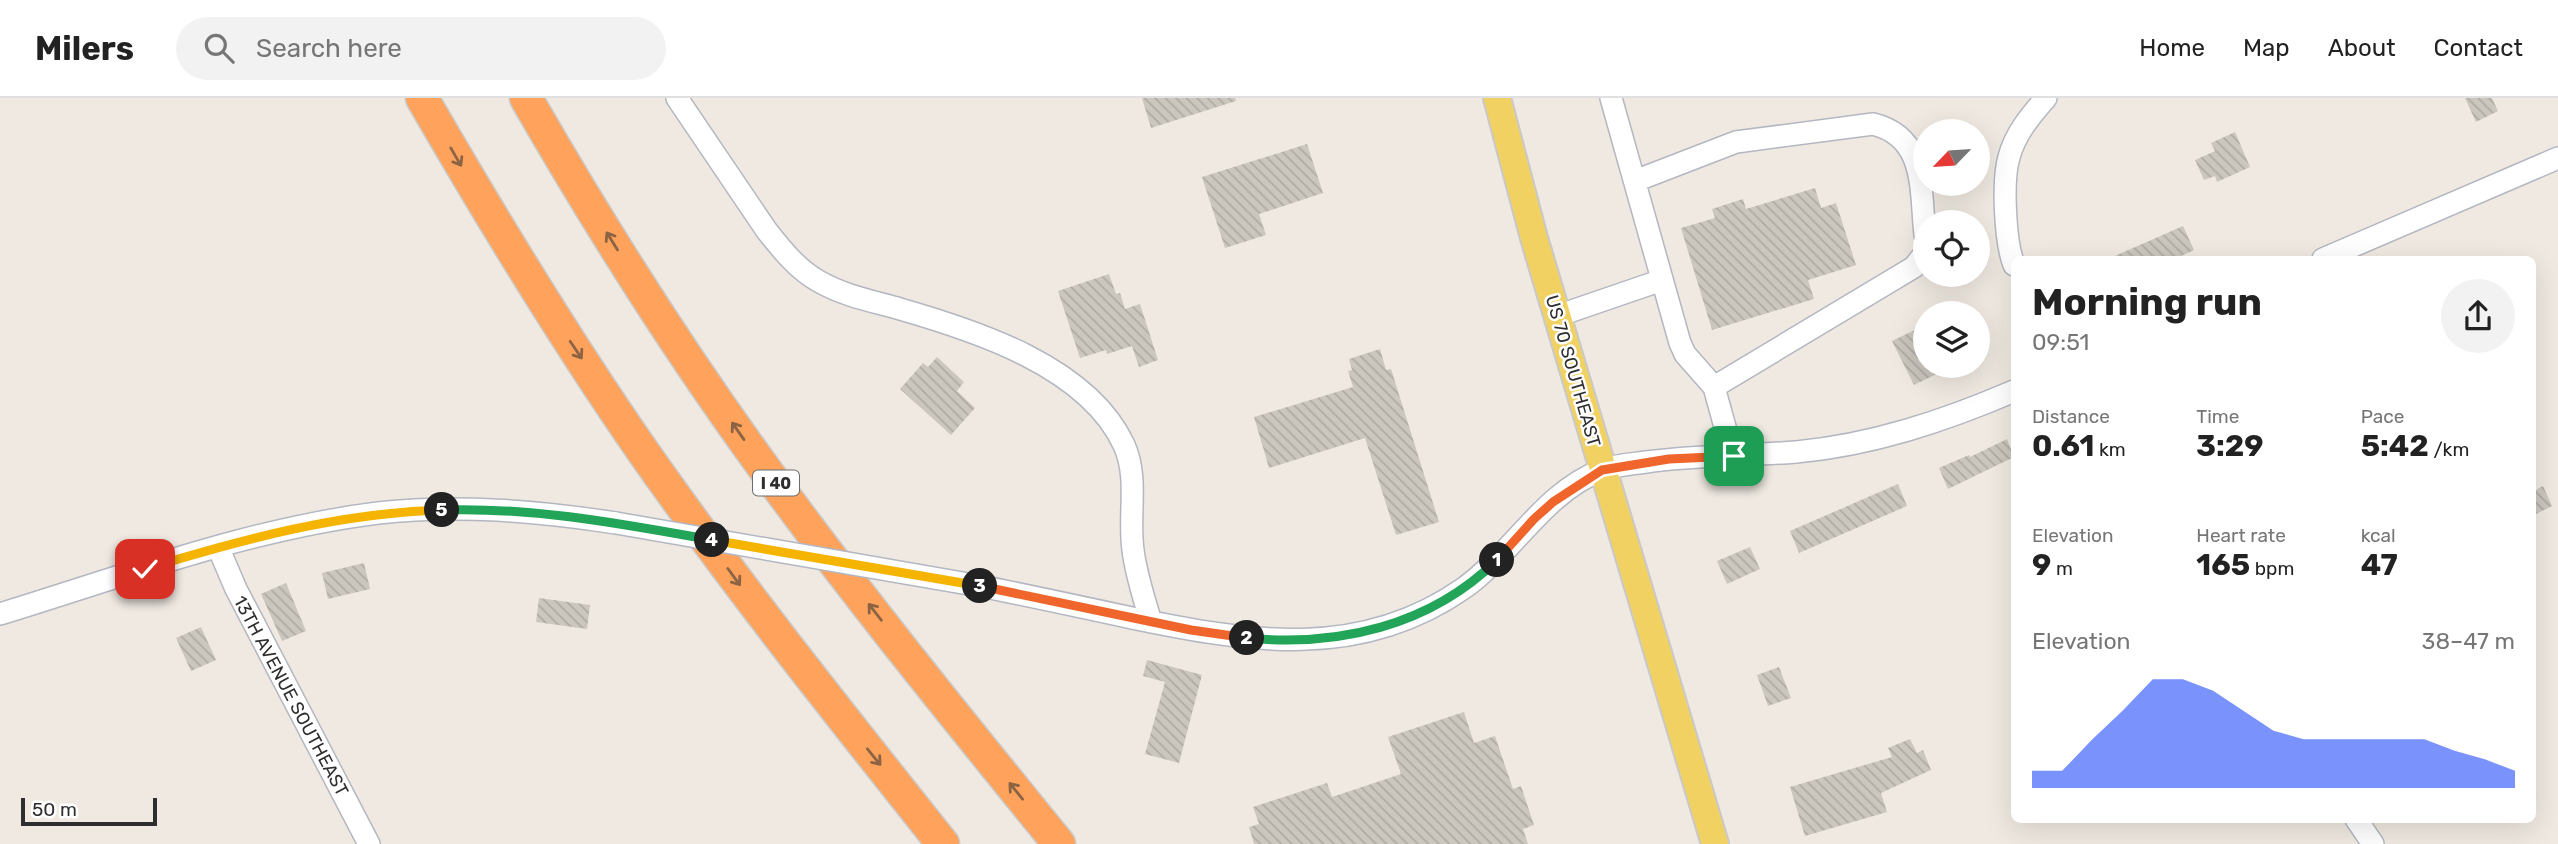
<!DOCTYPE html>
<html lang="en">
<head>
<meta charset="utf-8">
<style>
	:root { --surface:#fff; --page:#f2f2f2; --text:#222; --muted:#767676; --line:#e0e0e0; --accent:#4264fb }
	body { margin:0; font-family:Rubik,sans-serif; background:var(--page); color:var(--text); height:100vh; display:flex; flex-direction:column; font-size:26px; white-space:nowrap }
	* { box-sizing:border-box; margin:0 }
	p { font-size:23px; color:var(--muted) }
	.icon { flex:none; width:38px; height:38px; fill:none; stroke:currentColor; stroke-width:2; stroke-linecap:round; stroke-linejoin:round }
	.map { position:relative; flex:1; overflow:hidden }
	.side { position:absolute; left:2011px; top:158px; width:525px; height:567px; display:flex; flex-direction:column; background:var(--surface); border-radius:10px; box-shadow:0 7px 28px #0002 }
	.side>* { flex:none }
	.needle { width:46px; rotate:245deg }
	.fabs { position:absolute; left:1913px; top:21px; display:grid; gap:14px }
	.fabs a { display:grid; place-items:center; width:77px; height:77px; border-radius:50%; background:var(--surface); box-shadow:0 7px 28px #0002; font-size:35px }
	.scale { position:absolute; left:21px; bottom:18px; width:136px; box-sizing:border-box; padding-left:7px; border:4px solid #2e2e2e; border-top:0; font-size:19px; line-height:24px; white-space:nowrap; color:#2e2e2e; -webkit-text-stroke:5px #fff; paint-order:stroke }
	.pin { position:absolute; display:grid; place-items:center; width:60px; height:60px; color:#fff; margin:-30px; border-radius:14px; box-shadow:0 4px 10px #0006 }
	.km { position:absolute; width:35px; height:35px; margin:-18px; border-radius:50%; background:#222; color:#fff; font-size:19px; line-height:35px; text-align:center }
	.round { display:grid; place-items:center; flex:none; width:74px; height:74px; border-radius:37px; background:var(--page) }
	.headline { display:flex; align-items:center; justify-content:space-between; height:119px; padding:0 21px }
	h1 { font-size:38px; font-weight:700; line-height:52px }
	.metrics { display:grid; grid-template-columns:repeat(3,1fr); gap:10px; height:119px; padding:7px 21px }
	.metrics div { display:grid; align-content:center }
	.metrics b { font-size:30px; font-weight:700 }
	.metrics small { font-size:19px; font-weight:400 }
	.metrics p { font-size:19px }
	.chart { height:196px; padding:14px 21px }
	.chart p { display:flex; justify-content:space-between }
	.chart svg { width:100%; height:126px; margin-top:7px; fill:var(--accent); opacity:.7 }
	header { display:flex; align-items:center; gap:42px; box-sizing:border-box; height:98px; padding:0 35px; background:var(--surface); border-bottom:2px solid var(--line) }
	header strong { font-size:33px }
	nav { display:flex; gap:38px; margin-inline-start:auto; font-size:24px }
	.search { width:490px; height:63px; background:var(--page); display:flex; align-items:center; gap:18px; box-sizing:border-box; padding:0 24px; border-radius:38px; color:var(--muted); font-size:26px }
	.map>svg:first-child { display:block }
	.building { fill:url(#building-back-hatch) }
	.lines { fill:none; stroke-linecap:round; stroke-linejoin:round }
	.minor-casing { stroke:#b4b7c1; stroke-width:24 }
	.major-casing { stroke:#c9c9c9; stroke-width:30 }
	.highway-casing { stroke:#c9c9c9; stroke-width:35 }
	.minor { stroke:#fff; stroke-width:21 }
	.major { stroke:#f2d163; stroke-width:26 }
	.highway { stroke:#ffa35c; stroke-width:32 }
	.minor-bridge-casing { stroke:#b4b7c1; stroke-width:24; stroke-linecap:butt }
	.minor-bridge { stroke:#fff; stroke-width:21 }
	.oneway { stroke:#8c6343 }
	.split-1-casing { stroke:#fff; stroke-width:14 }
	.split-2-casing { stroke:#fff; stroke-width:14 }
	.split-3-casing { stroke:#fff; stroke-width:14 }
	.split-4-casing { stroke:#fff; stroke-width:14 }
	.split-5-casing { stroke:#fff; stroke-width:14 }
	.split-6-casing { stroke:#fff; stroke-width:14 }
	.split-1 { stroke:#f0652b; stroke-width:9 }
	.split-2 { stroke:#22a559; stroke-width:9 }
	.split-3 { stroke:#f0652b; stroke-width:9 }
	.split-4 { stroke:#f5b400; stroke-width:9 }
	.split-5 { stroke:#22a559; stroke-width:9 }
	.split-6 { stroke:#f5b400; stroke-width:9 }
	.labels { text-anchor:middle; stroke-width:5; stroke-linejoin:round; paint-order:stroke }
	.shield { fill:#fff; stroke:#6d6d6d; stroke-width:2 }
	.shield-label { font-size:16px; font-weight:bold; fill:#2e2e2e }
	.street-label { font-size:18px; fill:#2e2e2e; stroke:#fff }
</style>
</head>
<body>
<header>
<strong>Milers</strong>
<div class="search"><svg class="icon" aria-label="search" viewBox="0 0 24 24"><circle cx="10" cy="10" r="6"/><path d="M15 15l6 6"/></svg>Search here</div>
<nav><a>Home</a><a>Map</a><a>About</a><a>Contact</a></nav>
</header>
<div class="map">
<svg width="2558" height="746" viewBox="0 0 2558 746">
	<defs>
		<pattern id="building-back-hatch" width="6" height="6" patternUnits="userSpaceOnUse" patternTransform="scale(1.75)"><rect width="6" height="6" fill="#cbc7bf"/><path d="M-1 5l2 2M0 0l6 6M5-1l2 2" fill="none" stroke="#afaba4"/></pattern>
	</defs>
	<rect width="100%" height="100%" fill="#efe9e1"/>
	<!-- building -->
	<path class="building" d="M1142 0H1235L1236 3 1151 30Z
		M2465 0H2492L2498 13 2476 24Z
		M2235 34 2250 69 2217 84 2215 78 2204 82 2195 62 2215 53 2211 45Z
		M1307 46 1323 95 1259 116 1266 137 1225 150 1202 79Z
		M1815 90 1821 110 1836 105 1856 167 1808 182 1814 201 1712 232 1681 130 1715 120 1712 111 1743 101 1746 111Z
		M2183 128 2194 152 2175 161H2108Z
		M1109 176 1116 196 1120 195 1125 211 1140 206 1158 262 1139 269 1132 248 1107 256 1106 252 1080 260 1058 193Z
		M1925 227V268H1953L1914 287 1892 243Z
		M1380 251 1386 272 1391 271 1439 424 1396 437 1365 340 1269 370 1254 319 1353 289 1348 273 1352 272 1349 261Z
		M937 259 964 284 957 293 975 310 951 337 900 291 923 265 928 269Z
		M2007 341 2014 359 1948 391 1939 370 1969 357 1970 359Z
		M1898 386 1907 408 1799 455 1790 433Z
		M2543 388 2552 408 2532 418V394Z
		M1750 449 1760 471 1727 486 1717 463Z
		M364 465 370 491 328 501 322 475Z
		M286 485 306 533 282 543 261 496Z
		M539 500 590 507 587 531 536 524Z
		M201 529 216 562 191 573 176 540Z
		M1147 562 1202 577 1179 665 1145 656 1165 584 1143 578Z
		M1779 569 1791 600 1768 608 1757 577Z
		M1464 614 1474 645 1495 638 1513 691 1521 688 1534 727 1523 731 1528 746H1254L1249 729 1259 726 1253 709 1327 685 1332 699 1401 676 1388 639Z
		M1910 641 1917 655 1923 652 1931 672 1881 695 1887 714 1805 738 1790 689 1892 659 1888 650Z"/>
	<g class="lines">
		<!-- minor casing -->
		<g class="minor-casing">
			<path id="minor" d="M677 0 767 133C782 152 798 172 820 184 845 198 872 203 900 211 977 233 1088 269 1124 347 1139 380 1128 417 1133 452 1136 477 1144 500 1151 524
				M1611 0 1680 245 1685 256 1714 289 1733 358
				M1635 83 1736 44 1873 26C1927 39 1920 93 1925 137
				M2323 161 2558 60
				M2014 167C2005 144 2002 83 2009 59 2015 36 2031 17 2046 0
				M1557 218 1662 182
				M1714 289 1914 169 1925 155
				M218 449 236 491 369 746
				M980 488C1030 498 1081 509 1132 520 1248 544 1360 563 1464 490 1513 455 1544 394 1602 372 1615 367 1632 366 1646 364 1695 357 1746 358 1796 354 1872 347 1944 323 2014 293
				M0 516C124 478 249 431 378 415 458 406 537 413 616 425
				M2356 721 2373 746"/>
		</g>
		<!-- major casing -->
		<g class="major-casing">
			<path id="major" d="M1497 0 1534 140 1715 746"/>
		</g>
		<!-- highway casing -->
		<g class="highway-casing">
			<path id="highway" d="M422 0C492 121 564 240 644 355 738 489 841 618 943 746
				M526 0C599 127 678 252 764 370 858 499 959 623 1059 746"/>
		</g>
		<!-- minor -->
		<use href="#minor" class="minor"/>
		<!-- major -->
		<use href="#major" class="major"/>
		<!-- highway -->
		<use href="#highway" class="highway"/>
		<!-- minor-bridge casing -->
		<g class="minor-bridge-casing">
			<path id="minor-bridge" d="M616 425 980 488"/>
		</g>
		<!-- minor-bridge -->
		<use href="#minor-bridge" class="minor-bridge"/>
	</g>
	<!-- one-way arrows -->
	<defs><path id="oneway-shaft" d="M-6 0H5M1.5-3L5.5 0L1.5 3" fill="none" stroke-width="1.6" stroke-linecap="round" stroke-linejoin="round" transform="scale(1.75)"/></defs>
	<g class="oneway">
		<use href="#oneway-shaft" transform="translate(456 59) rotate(60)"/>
		<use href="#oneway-shaft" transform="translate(612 143) rotate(-122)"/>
		<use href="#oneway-shaft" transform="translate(576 252) rotate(56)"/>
		<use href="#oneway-shaft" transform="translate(738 333) rotate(-125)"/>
		<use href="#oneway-shaft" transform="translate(734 479) rotate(54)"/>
		<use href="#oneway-shaft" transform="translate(875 514) rotate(-128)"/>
		<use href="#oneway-shaft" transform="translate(874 659) rotate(51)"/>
		<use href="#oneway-shaft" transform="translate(1016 693) rotate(-129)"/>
	</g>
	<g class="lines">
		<!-- split-1 casing -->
		<g class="split-1-casing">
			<path id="split-1" d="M1497 462 1534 421 1553 404 1602 372 1669 361 1734 358"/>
		</g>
		<!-- split-2 casing -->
		<g class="split-2-casing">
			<path id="split-2" d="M1247 540C1338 549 1430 528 1497 462"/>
		</g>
		<!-- split-3 casing -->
		<g class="split-3-casing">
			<path id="split-3" d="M980 488 1191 532 1247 540"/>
		</g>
		<!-- split-4 casing -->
		<g class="split-4-casing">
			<path id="split-4" d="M712 442 980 488"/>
		</g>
		<!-- split-5 casing -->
		<g class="split-5-casing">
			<path id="split-5" d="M442 412C534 409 622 426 712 442"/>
		</g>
		<!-- split-6 casing -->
		<g class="split-6-casing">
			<path id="split-6" d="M145 471C243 441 340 415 442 412"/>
		</g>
		<!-- split-1 -->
		<use href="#split-1" class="split-1"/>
		<!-- split-2 -->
		<use href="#split-2" class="split-2"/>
		<!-- split-3 -->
		<use href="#split-3" class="split-3"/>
		<!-- split-4 -->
		<use href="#split-4" class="split-4"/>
		<!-- split-5 -->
		<use href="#split-5" class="split-5"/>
		<!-- split-6 -->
		<use href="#split-6" class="split-6"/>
	</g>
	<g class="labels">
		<!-- shield labels -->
		<rect class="shield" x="753" y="372.5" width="46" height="25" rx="5"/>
		<g class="shield-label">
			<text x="776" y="391">I 40</text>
		</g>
		<!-- street labels -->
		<g class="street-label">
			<text transform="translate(1573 273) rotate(74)" y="6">US 70 SOUTHEAST</text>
			<text transform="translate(291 598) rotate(62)" y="6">13TH AVENUE SOUTHEAST</text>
		</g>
	</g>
</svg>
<div class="fabs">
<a><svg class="needle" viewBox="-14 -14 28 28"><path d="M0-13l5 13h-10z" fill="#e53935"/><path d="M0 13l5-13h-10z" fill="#767676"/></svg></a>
<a><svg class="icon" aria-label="locate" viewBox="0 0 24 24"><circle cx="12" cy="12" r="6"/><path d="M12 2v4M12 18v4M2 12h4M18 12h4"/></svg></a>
<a><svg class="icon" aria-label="layers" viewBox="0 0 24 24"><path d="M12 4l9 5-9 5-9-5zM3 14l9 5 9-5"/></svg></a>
</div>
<div class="scale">50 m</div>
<div class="pin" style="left:1734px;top:358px;background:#1e9e55"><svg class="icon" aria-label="arrive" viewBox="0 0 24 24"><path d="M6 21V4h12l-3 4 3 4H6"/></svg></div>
<div class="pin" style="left:145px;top:471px;background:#d93025"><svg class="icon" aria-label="check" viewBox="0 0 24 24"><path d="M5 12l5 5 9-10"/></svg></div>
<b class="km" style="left:1497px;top:462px">1</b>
<b class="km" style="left:1247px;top:540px">2</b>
<b class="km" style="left:980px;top:488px">3</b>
<b class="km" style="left:712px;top:442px">4</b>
<b class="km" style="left:442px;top:412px">5</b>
<section class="side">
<div class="headline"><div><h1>Morning run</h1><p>09:51</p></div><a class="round"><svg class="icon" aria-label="share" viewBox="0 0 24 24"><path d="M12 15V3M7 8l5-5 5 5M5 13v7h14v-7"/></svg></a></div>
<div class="metrics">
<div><p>Distance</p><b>0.61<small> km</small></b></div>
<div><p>Time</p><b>3:29</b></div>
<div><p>Pace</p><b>5:42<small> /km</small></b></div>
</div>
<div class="metrics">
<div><p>Elevation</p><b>9<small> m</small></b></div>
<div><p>Heart rate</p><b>165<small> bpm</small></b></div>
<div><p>kcal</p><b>47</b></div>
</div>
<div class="chart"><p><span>Elevation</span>38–47 m</p>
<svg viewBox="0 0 160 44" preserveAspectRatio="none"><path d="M0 44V38L10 38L20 27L30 17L40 6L50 6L60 10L70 17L80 24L90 27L100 27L110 27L120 27L130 27L140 31L150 34L160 38V44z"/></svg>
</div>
</section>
</div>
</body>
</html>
